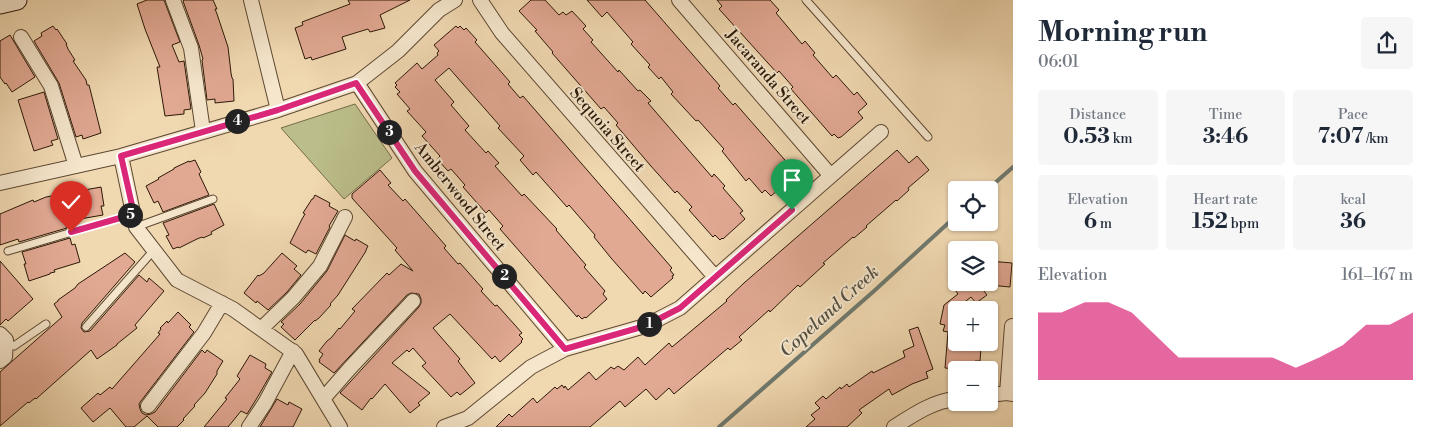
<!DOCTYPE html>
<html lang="en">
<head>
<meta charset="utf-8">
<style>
	:root { --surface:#fff; --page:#f6f6f7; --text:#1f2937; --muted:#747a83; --accent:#db2777 }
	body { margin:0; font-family:"Libre Bodoni",serif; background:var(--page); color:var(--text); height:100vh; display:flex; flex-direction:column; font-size:19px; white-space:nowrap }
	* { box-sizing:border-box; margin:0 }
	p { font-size:16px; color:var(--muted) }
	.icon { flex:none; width:28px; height:28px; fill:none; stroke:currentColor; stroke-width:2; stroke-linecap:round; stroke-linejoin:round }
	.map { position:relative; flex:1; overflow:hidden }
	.details { display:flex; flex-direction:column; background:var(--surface); width:425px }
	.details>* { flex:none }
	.tools { position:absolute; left:948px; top:181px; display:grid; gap:10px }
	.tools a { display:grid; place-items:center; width:50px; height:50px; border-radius:5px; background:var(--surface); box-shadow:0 1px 4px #0004; font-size:25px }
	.pin { position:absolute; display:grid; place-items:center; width:42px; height:42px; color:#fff; margin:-51px -21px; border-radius:50% 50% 50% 0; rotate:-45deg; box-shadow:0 0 5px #0007 }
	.pin .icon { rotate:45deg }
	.km { position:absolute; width:25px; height:25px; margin:-12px; border-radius:50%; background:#222; color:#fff; font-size:14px; line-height:25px; text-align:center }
	.round { display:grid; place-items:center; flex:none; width:52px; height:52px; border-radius:5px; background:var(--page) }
	.overview { display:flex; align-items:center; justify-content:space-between; height:85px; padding:0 25px }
	h1 { font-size:28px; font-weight:800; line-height:38px }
	.stats { display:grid; grid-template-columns:repeat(3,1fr); gap:8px; height:85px; padding:5px 25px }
	.stats div { display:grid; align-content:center; border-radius:5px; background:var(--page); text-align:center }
	.stats b { font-size:21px; font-weight:800 }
	.stats small { font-size:14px; font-weight:400 }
	.stats p { font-size:14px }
	.chart { height:140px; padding:10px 25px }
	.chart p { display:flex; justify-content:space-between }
	.chart svg { width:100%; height:90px; margin-top:5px; fill:var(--accent); opacity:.7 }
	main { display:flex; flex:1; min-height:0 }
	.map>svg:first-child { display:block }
	.green { fill:#bbbe8a; stroke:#746b48 }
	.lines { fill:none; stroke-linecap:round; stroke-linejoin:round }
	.stream { stroke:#6f796e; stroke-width:4 }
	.building { fill:#e1a892; stroke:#2c1807 }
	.lane-casing { stroke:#5d4832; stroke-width:9 }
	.street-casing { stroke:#5d4832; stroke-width:16 }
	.secondary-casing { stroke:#2c1807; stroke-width:21 }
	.lane { stroke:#f5e6cc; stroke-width:7 }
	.street { stroke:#f5e6cc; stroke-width:14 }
	.secondary { stroke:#f5e6cc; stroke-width:19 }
	.route-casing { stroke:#fff; stroke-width:10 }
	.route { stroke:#db2777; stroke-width:6 }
	.labels { text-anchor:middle; stroke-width:4; stroke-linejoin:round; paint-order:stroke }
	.street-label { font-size:16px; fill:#2c1807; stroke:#f5e6cc }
	.water-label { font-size:18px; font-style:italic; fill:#535043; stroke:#f5e6cc }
</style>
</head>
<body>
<main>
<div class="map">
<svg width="1013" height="427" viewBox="0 0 1013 427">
	<rect width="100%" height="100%" fill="#f0d8b1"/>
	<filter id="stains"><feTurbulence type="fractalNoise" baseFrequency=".004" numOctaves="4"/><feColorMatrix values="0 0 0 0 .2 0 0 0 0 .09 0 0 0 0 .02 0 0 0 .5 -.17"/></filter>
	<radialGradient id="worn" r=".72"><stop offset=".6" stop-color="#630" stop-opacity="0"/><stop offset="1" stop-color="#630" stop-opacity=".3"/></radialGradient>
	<!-- green -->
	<path class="green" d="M355 104 392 158 344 199 281 128Z"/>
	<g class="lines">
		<!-- stream -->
		<path class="stream" d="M987 190 1013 167
			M719 427 874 291 956 216"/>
	</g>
	<!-- building -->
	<path class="building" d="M147 0H164L180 42 172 45 179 62 184 61 191 109 184 110V114L165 116 157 67H160L145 29 137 4Z
		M184 0H213L217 9H215L217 14 228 47 231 73 232 78 233 79 234 101 215 103V99L207 100 202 60 203 59 199 45 183 1Z
		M348 0H410L380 15 385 28 370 32 368 29 342 37 346 49 312 60 311 57 305 59 295 28 303 25 302 22 350 4Z
		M531 0H545L559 15 563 12 566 15 572 11 586 26 583 29 593 40 591 42 618 72 619 70 638 91 640 90 651 101 648 103 712 177 714 174 725 186 723 188 743 211 740 213 745 219 723 239 722 238 720 240 715 235 713 237 689 210 692 207 677 191 675 193 650 165 616 125 618 123 604 107 601 109 552 53 553 52 535 31 537 30 519 11Z
		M587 0H645L720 86 718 88 733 105 735 103 791 167 789 169 794 174 791 176 792 178 771 196 765 190 762 193 749 178 746 181 722 151 724 149 698 120 696 121 671 94 673 92 661 77 659 79 648 67 650 65 631 44 633 42 607 12 602 17Z
		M717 0H770L779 10 776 13 802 44 805 41 815 53 813 55 833 78 836 75 854 95 857 92 867 104 858 112 863 118 841 137 838 138 834 134 832 136 791 89 793 87 779 71 777 73 719 9 722 6Z
		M53 26 56 30 57 29 67 44H66L68 49 75 60 73 61 86 80 87 85H89L101 133 83 139 82 135 76 137 59 83 34 41 42 36 41 33Z
		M456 26 458 28 460 26 464 30 466 28 477 40 475 42 510 82 508 84 520 98 523 96 672 268 670 270 674 275 672 276 673 278 651 297 645 291 643 294 611 258 594 237 595 235 569 205 567 207 536 172 533 175 520 160 524 156 498 128 500 126 449 68 435 80 454 102 451 105 469 126 465 130 486 153 488 151 499 163 495 166 522 196 524 194 557 229 556 230 586 265 584 267 605 291 603 294 607 299 586 318 585 317 582 319 578 315 577 317 500 229 503 226 489 210 486 213 463 187 465 185 451 169 448 171 437 159 440 156 422 136 426 132 407 111 410 109 397 94 400 92 395 87 397 85 395 83 417 63 422 69 438 55 437 53 439 51 434 45Z
		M10 35 35 77 12 92 6 83 5 84 0 77V41Z
		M44 92 58 139 51 141 53 145 34 151 18 100Z
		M897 150 909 163 917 156 929 170 908 188 909 190 897 201 896 200 866 226 867 227 854 238 853 237 823 263 825 264 800 287 798 285 770 312 769 310 739 337 742 340 730 350 728 348 674 394 669 388 656 400 646 389 625 407 620 401 590 427H496L509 414 512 417 533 398 537 403 555 387 557 389 562 385 564 388 565 386 568 390 589 372 596 380 611 367 614 369 618 366 624 370 638 357 645 365 669 343 672 347 727 301 726 300 744 283Z
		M195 160 201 172 199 174 209 195 163 212 158 201 154 203 146 186 159 179 158 178 174 169V168L189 161V162Z
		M380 170 391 183 388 185 403 201 405 199 446 246 444 248 458 264 460 263 483 289 481 291 495 306 497 305 522 333 519 335 523 339 521 341 522 342 500 362 495 356 492 359 450 314 433 328 460 359 458 361 475 383 460 395 457 392 451 397 422 366 426 363 413 348 409 352 407 350 392 363 430 393 418 403 420 405 410 413 385 384 372 399 371 398 362 410 340 393 419 307 421 303V299L419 294 411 293 407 295 334 373 319 362 320 360H319L323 354 319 351 327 341 331 338 339 328 340 329 355 311 352 309 387 273 389 275 401 264 413 271 395 250 397 248 352 198V194Z
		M101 187 104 206H101L103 215 80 219V221L65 224 67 228 19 242 18 239 0 245V214L33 200 34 202 46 197Z
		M315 195 330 203 329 206 338 211 329 226 330 227 316 254 308 250 306 253 290 243 302 219 305 214 303 213 312 199H313Z
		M214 204 224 225 211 232 212 234 203 238 202 237 197 239 179 248 178 247 173 249 166 236 169 235 163 223Z
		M345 235 355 241 356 239 368 246 366 250V251L338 295 330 304 331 305 319 318 315 321V320L295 340 281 327 284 324 281 322 300 304 327 271Z
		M70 238 72 245 75 244 80 262 54 270 55 272 50 273V274L29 281 24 264H26L22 252Z
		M125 253 135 262 82 323 81 328 84 332 90 331 139 275 147 282 149 278 164 291 135 325 137 328 117 344V345L97 359 91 350 36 399 35 398 29 403 28 402 0 426V372L62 317 54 304 58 301V300L75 288 78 284Z
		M282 253 297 266 294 269 301 275 287 292 268 310 257 301 256 303 244 293 258 275 259 276 264 273Z
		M0 261 33 299 8 321 6 319 0 325Z
		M989 261 1012 263 1010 287 989 285Z
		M959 282H977L987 295 976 303 971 297 956 309V346L981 348 980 361H975L974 370 945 368 948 332 943 331 945 325 940 324 944 305 958 294 953 287Z
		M178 312 191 325 189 327 194 332 141 401 139 404 140 409 142 413 146 415 151 414 155 412 202 350 205 353 207 350 223 361 217 371V374L205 393 194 405 195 406 183 419 184 420 177 427H158L147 416 134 427H126L110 408 93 422 81 408 98 393 100 395 110 387 112 389 160 334 158 333 161 329 160 328 167 321 168 323Z
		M918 327 933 369 926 372 928 378 912 384 892 395 889 389 859 410 862 413 847 427H806L815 419 811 415 820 408 815 403 823 396 826 399 840 387 841 389 847 384 849 387 872 371 873 373 905 357 903 351 914 346 909 330Z
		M250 355 266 364 265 368 272 372 257 398 247 414 241 411 228 427H204L227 399 225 398 240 379 237 376Z
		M277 399 288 405 289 402 302 409 293 427H260Z"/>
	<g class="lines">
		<!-- lane casing -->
		<g class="lane-casing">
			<path id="lane" d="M806 0 928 137
				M136 227 213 199
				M8 251 133 214
				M86 327 154 250
				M6 341 14 346 46 324"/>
		</g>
		<!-- street casing -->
		<g class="street-casing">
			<path id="street" d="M173 0 191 48 203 131
				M251 0 278 110
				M480 0 502 33 715 277
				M679 0 831 176
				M21 37 51 86 76 166
				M357 83 415 171 565 349
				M121 156 136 227 177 280 233 309 296 354 340 427
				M0 183 121 156 278 110 357 83 398 51 439 10 455 0
				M261 329 293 298 320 266 345 217
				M0 334 6 340 5 357 0 361
				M1007 393 1012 326
				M989 395 1007 393 1013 394
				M323 399 350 368 413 301
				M148 406 204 333 222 303
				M249 427 265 403 293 351
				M444 427 468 418 531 367 565 349 645 326 680 308 881 132
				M894 427C913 415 933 401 956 399"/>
		</g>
		<!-- secondary casing -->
		<g class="secondary-casing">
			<path id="secondary" d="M0 4 17 0"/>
		</g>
		<!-- lane -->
		<use href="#lane" class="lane"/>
		<!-- street -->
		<use href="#street" class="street"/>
		<!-- secondary -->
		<use href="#secondary" class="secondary"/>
	</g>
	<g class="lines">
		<!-- route casing -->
		<g class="route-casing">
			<path id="route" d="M71 232 134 214 121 156 278 110 356 83 415 171 565 349 645 326 680 308 792 210"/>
		</g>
		<!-- route -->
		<use href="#route" class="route"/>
	</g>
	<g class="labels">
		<!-- street labels -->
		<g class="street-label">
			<text transform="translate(769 76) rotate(49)" y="6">Jacaranda Street</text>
			<text transform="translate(608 129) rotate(49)" y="6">Sequoia Street</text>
			<text transform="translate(461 196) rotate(51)" y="6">Amberwood Street</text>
		</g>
		<!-- water labels -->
		<g class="water-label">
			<text transform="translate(829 311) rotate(-42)" y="6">Copeland Creek</text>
		</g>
	</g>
	<rect width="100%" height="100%" filter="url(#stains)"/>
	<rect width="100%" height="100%" fill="url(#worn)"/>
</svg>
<div class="tools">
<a><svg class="icon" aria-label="locate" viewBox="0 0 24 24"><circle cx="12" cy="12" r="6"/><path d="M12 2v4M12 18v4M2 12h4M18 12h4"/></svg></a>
<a><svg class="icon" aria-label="layers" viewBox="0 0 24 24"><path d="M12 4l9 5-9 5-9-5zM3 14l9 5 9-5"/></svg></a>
<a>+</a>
<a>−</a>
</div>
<div class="pin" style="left:792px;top:210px;background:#1e9e55"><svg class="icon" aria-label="arrive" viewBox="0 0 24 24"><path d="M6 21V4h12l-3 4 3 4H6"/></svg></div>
<div class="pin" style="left:71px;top:232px;background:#d93025"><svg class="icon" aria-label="check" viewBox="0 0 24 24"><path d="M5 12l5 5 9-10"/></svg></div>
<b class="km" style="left:649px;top:324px">1</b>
<b class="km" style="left:504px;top:276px">2</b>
<b class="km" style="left:389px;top:132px">3</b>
<b class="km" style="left:237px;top:121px">4</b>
<b class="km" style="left:130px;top:215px">5</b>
</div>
<section class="details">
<div class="overview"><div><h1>Morning run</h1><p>06:01</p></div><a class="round"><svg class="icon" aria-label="share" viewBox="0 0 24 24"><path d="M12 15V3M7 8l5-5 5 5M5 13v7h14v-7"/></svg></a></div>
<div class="stats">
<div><p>Distance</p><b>0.53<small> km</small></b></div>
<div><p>Time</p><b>3:46</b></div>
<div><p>Pace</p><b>7:07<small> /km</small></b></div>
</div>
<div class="stats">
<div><p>Elevation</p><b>6<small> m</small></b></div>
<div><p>Heart rate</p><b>152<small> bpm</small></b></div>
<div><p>kcal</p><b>36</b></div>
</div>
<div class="chart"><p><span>Elevation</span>161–167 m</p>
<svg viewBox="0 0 160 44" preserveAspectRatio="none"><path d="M0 44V11L10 11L20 6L30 6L40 11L50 22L60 33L70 33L80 33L90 33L100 33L110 38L120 33L130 27L140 17L150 17L160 11V44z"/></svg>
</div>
</section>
</main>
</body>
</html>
